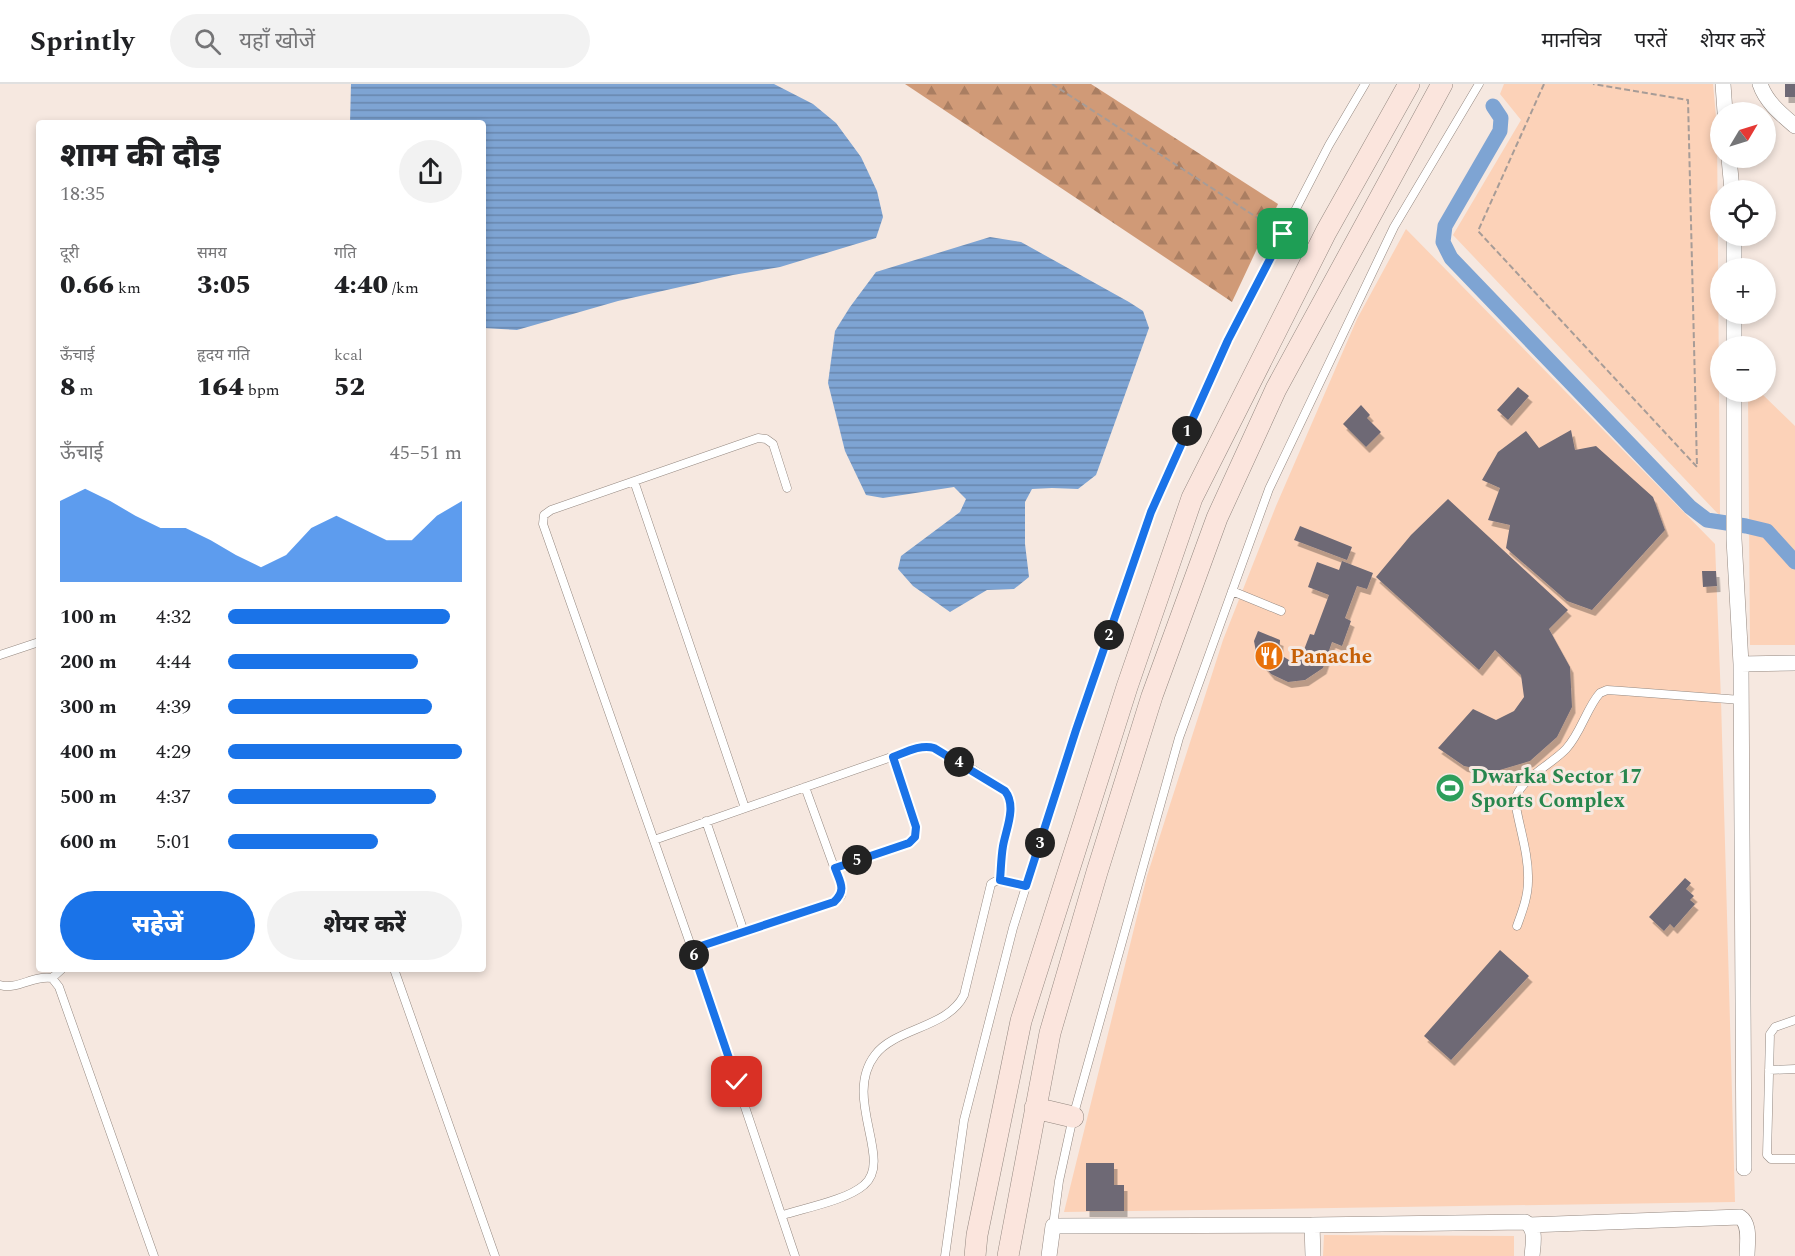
<!DOCTYPE html>
<html lang="hi">
<head>
<meta charset="utf-8">
<style>
	:root { --surface:#fff; --page:#f2f2f2; --text:#202124; --muted:#757577; --line:#e0e0e0; --accent:#1a73e8 }
	body { margin:0; font-family:Spectral,"Noto Sans Devanagari",serif; background:var(--page); color:var(--text); height:100vh; display:flex; flex-direction:column; font-size:22px; white-space:nowrap }
	* { box-sizing:border-box; margin:0 }
	p { font-size:20px; color:var(--muted) }
	.icon { flex:none; width:33px; height:33px; fill:none; stroke:currentColor; stroke-width:2; stroke-linecap:round; stroke-linejoin:round }
	.map { position:relative; flex:1; overflow:hidden }
	.panel { position:absolute; left:36px; top:36px; width:450px; height:852px; display:flex; flex-direction:column; background:var(--surface); border-radius:6px; box-shadow:0 3px 9px #0003 }
	.panel>* { flex:none }
	.needle { width:39px; rotate:52deg }
	.fabs { position:absolute; left:1710px; top:18px; display:grid; gap:12px }
	.fabs a { display:grid; place-items:center; width:66px; height:66px; border-radius:50%; background:var(--surface); box-shadow:0 3px 9px #0003; font-size:30px }
	.pin { position:absolute; display:grid; place-items:center; width:51px; height:51px; color:#fff; margin:-26px; border-radius:12px; box-shadow:0 3px 9px #0006 }
	.km { position:absolute; width:30px; height:30px; margin:-15px; border-radius:50%; background:#222; color:#fff; font-size:16px; line-height:30px; text-align:center }
	.round { display:grid; place-items:center; flex:none; width:63px; height:63px; border-radius:32px; background:var(--page) }
	.head { display:flex; align-items:center; justify-content:space-between; height:102px; padding:0 24px }
	h1 { font-size:33px; font-weight:800; line-height:45px }
	.metrics { display:grid; grid-template-columns:repeat(3,1fr); gap:9px; height:102px; padding:6px 24px }
	.metrics div { display:grid; align-content:center }
	.metrics b { font-size:26px; font-weight:800 }
	.metrics small { font-size:16px; font-weight:400 }
	.metrics p { font-size:16px }
	.chart { height:168px; padding:12px 24px }
	.chart p { display:flex; justify-content:space-between }
	.chart svg { width:100%; height:108px; margin-top:6px; fill:var(--accent); opacity:.7 }
	.button { display:flex; gap:12px; margin-top:auto; padding:12px 24px }
	.button a { flex:1; height:69px; border-radius:36px; background:var(--accent); color:#fff; font-size:24px; font-weight:800; line-height:69px; text-align:center }
	.button a+a { background:var(--page); color:var(--text) }
	ul { padding:0 24px; list-style:none; font-size:20px }
	li { display:grid; grid-template-columns:96px 72px 1fr; align-items:center; height:45px }
	li i { height:15px; border-radius:8px; background:var(--accent) }
	header { display:flex; align-items:center; gap:36px; box-sizing:border-box; height:84px; padding:0 30px; background:var(--surface); border-bottom:2px solid var(--line) }
	header strong { font-size:28px }
	nav { display:flex; gap:33px; margin-inline-start:auto; font-size:21px }
	.search { width:420px; height:54px; background:var(--page); display:flex; align-items:center; gap:15px; box-sizing:border-box; padding:0 21px; border-radius:33px; color:var(--muted); font-size:22px }
	.map>svg:first-child { display:block }
	.forest { fill:url(#forest-firs) }
	.park { fill:#fcd2b8 }
	.water { fill:url(#water-rules) }
	.lines { fill:none; stroke-linecap:round; stroke-linejoin:round }
	.canal { stroke:#7ea4d3; stroke-width:15 }
	.building { fill:#6e6975; filter:url(#shadow) }
	.lane-casing { stroke:#948880; stroke-width:9 }
	.street-casing { stroke:#948880; stroke-width:16 }
	.secondary-casing { stroke:#948880; stroke-width:22 }
	.path { stroke:#a79c97; stroke-width:2; stroke-dasharray:6 3; stroke-linecap:butt }
	.lane { stroke:#fff; stroke-width:8 }
	.street { stroke:#fff; stroke-width:15 }
	.secondary { stroke:#fbe5dd; stroke-width:21 }
	.route-casing { stroke:#fff; stroke-width:12 }
	.route { stroke:#1a73e8; stroke-width:8 }
	.labels { text-anchor:middle; stroke-width:6; stroke-linejoin:round; paint-order:stroke }
	.food-label { font-size:21px; font-weight:bold; fill:#c56008; stroke:#f6e8e0; text-anchor:start }
	.leisure-label { font-size:21px; font-weight:bold; fill:#27864d; stroke:#f6e8e0; text-anchor:start }
</style>
</head>
<body>
<header>
<strong>Sprintly</strong>
<div class="search"><svg class="icon" aria-label="search" viewBox="0 0 24 24"><circle cx="10" cy="10" r="6"/><path d="M15 15l6 6"/></svg>यहाँ खोजें</div>
<nav><a>मानचित्र</a><a>परतें</a><a>शेयर करें</a></nav>
</header>
<div class="map">
<svg width="1795" height="1172" viewBox="0 0 1795 1172">
	<defs>
		<pattern id="forest-firs" width="22" height="20" patternUnits="userSpaceOnUse" patternTransform="scale(1.5)"><rect width="22" height="20" fill="#d09a77"/><path d="M5 1l3.5 6h-7zM16 11l3.5 6h-7z" fill="#aa7e62"/></pattern>
		<pattern id="water-rules" width="6" height="5" patternUnits="userSpaceOnUse" patternTransform="scale(1.5)"><rect width="6" height="5" fill="#7ea4d3"/><path d="M0 2.5h6" fill="none" stroke="#6886ac"/></pattern>
		<filter id="shadow"><feDropShadow dx="3.5" dy="6" stdDeviation="0" flood-color="#0004"/></filter>
	</defs>
	<rect width="100%" height="100%" fill="#f6e8e0"/>
	<!-- forest -->
	<path class="forest" d="M905 0H1091L1278 120 1232 218Z"/>
	<!-- park -->
	<path class="park" d="M1504 0H1713L1717 44 1720 432 1453 151 1521 36 1500 10Z
		M1406 145 1715 460 1721 616 1735 1118 1064 1128 1147 792 1223 556 1276 422 1357 235Z
		M1748 308H1760L1795 342V561H1750Z
		M1324 1151 1514 1152V1172H1323Z"/>
	<!-- water -->
	<path class="water" d="M351 0H774L813 20 836 39 861 73 877 107 883 133 876 154 780 183 733 191 618 217 517 246 483 244V39H350Z
		M990 153 1021 158 1129 218 1143 227 1149 244 1096 391 1078 405 1052 404 1032 405 1025 418V460L1029 493 1014 505 987 506 950 528 913 502 898 485 901 472 960 428 966 415 954 403 883 414 866 411 845 367 828 299 835 247 850 223 876 188Z"/>
	<g class="lines">
		<!-- canal -->
		<path class="canal" d="M1493 22 1501 34 1500 47 1445 142 1443 158 1451 174 1690 423 1707 436 1746 442 1767 447 1795 478"/>
	</g>
	<!-- building -->
	<path class="building" d="M1785 0H1795V13H1785Z
		M1518 303 1529 312 1508 336 1497 326Z
		M1361 321 1370 331 1367 334 1381 348 1366 363 1343 340Z
		M1571 346 1575 366 1596 362 1653 413 1665 446 1592 526 1567 517 1506 464 1510 441 1488 436 1500 404 1482 396 1498 368 1526 347 1539 364Z
		M1448 415 1568 526 1549 545 1570 583 1572 623 1557 653 1530 677 1493 688 1464 682 1438 664 1473 625 1496 636 1514 627 1524 613 1521 591 1495 566 1479 586 1376 493 1411 451Z
		M1300 442 1352 463 1347 476 1294 456Z
		M1342 477 1373 489 1367 505 1357 502 1345 534 1351 537 1342 562 1332 558 1323 584 1305 596 1288 598 1271 590 1257 573 1254 557 1258 547 1280 556 1279 570 1289 576H1297L1302 571 1310 550 1314 551 1329 511 1308 503 1317 478 1339 486Z
		M1702 487H1716L1717 502 1703 503Z
		M1685 794 1691 799 1686 805 1694 812 1690 816 1695 820 1674 844 1670 840 1664 847 1649 833Z
		M1500 866 1529 892 1451 976 1424 952Z
		M1086 1079H1114V1101H1124V1127H1086Z"/>
	<g class="lines">
		<!-- lane casing -->
		<g class="lane-casing">
			<path id="lane" d="M634 397 745 724
				M787 404 773 360 766 355 758 354 551 426 544 431 543 440 692 865 795 1172
				M1232 507 1281 527
				M0 571 39 558
				M706 737 744 848
				M654 756 920 663C941 660 986 695 1005 707 1017 722 1006 745 1003 762 1001 773 1001 785 1000 796
				M835 784 909 759 915 753 916 743 893 673
				M1517 842C1522 828 1528 813 1528 797 1529 770 1519 743 1515 717 1519 695 1551 681 1566 665 1581 649 1587 623 1600 609L1607 606 1622 607 1741 616
				M692 865 834 818 841 812 842 805 805 703
				M394 885 495 1172
				M52 894 62 885
				M0 901C18 906 33 891 52 894L59 903 154 1172
				M1795 936 1775 943 1770 950 1767 1071 1771 1075H1795
				M1769 986 1795 985
				M783 1131C805 1124 847 1116 864 1101 894 1076 842 1014 875 971 895 944 948 944 964 911L991 800C1000 792 1015 799 1026 802
				M1053 1142 1059 1097 1073 1033 1179 654 1269 405 1394 143 1479 0
				M945 1172 964 1036 1013 844 1075 646 1151 428 1228 256 1329 61 1365 0"/>
		</g>
		<!-- street casing -->
		<g class="street-casing">
			<path id="street" d="M1723 0 1725 28
				M1760 0C1766 18 1781 30 1795 42
				M1729 74 1732 106
				M1734 184V152
				M1734 262V230
				M1734 308V455L1741 580 1744 1084
				M1741 580 1795 579
				M1312 1141 1313 1172
				M1529 1141 1740 1133C1751 1140 1747 1160 1747 1172
				M1049 1172 1053 1142 1312 1141 1525 1138C1537 1144 1533 1160 1532 1172"/>
		</g>
		<!-- secondary casing -->
		<g class="secondary-casing">
			<path id="secondary" d="M1035 1024 1073 1033
				M975 1172 977 1151 1021 937 1127 603 1192 414 1326 148 1409 0
				M1008 1172 1050 949 1097 788 1152 612 1217 434 1276 305 1442 0"/>
		</g>
		<!-- path -->
		<path class="path" d="M1052 0 1273 144
			M1544 0 1478 147 1697 383 1688 16 1593 0"/>
		<!-- lane -->
		<use href="#lane" class="lane"/>
		<!-- street -->
		<use href="#street" class="street"/>
		<!-- secondary -->
		<use href="#secondary" class="secondary"/>
	</g>
	<g class="lines">
		<!-- route casing -->
		<g class="route-casing">
			<path id="route" d="M737 998 692 865 834 818C847 806 840 798 835 784L909 759 915 753 916 743 893 673C906 668 921 660 934 664L1005 707C1017 722 1006 745 1003 762 1001 774 1001 785 1000 796L1026 802 1076 646 1151 428 1228 256 1283 150"/>
		</g>
		<!-- route -->
		<use href="#route" class="route"/>
	</g>
	<!-- icons -->
	<defs>
		<g id="restaurant-disc" transform="scale(1.5)"><circle r="9.5" fill="#e8710a" stroke="#f6e8e0"/><path d="M-5-6h1v4h1v-4h1v4h1v-4h1v5L-1.5 .5V6h-2V.5L-5-1ZM5-6V6H3V1.5H1.5Q1.5-4 5-6Z" fill="#fff"/></g>
		<g id="stadium-disc" transform="scale(1.5)"><circle r="9.5" fill="#2e9e5b" stroke="#f6e8e0"/><path d="M0-5a6.5 5 0 1 0 0 10a6.5 5 0 1 0 0-10ZM-3.5-1.8h7v3.6h-7Z" fill="#fff"/></g>
	</defs>
	<g fill-rule="evenodd">
		<use href="#restaurant-disc" x="1269" y="572"/>
		<use href="#stadium-disc" x="1450" y="704"/>
	</g>
	<g class="labels">
		<!-- food labels -->
		<g class="food-label">
			<text x="1290" y="579">Panache</text>
		</g>
		<!-- leisure labels -->
		<g class="leisure-label">
			<text x="1471" y="699">Dwarka Sector 17<tspan x="1471" dy="24">Sports Complex</tspan></text>
		</g>
	</g>
</svg>
<div class="fabs">
<a><svg class="needle" viewBox="-14 -14 28 28"><path d="M0-13l5 13h-10z" fill="#e53935"/><path d="M0 13l5-13h-10z" fill="#757577"/></svg></a>
<a><svg class="icon" aria-label="locate" viewBox="0 0 24 24"><circle cx="12" cy="12" r="6"/><path d="M12 2v4M12 18v4M2 12h4M18 12h4"/></svg></a>
<a>+</a>
<a>−</a>
</div>
<div class="pin" style="left:1283px;top:150px;background:#1e9e55"><svg class="icon" aria-label="arrive" viewBox="0 0 24 24"><path d="M6 21V4h12l-3 4 3 4H6"/></svg></div>
<div class="pin" style="left:737px;top:998px;background:#d93025"><svg class="icon" aria-label="check" viewBox="0 0 24 24"><path d="M5 12l5 5 9-10"/></svg></div>
<b class="km" style="left:1187px;top:347px">1</b>
<b class="km" style="left:1109px;top:551px">2</b>
<b class="km" style="left:1040px;top:759px">3</b>
<b class="km" style="left:959px;top:678px">4</b>
<b class="km" style="left:857px;top:776px">5</b>
<b class="km" style="left:694px;top:871px">6</b>
<section class="panel">
<div class="head"><div><h1>शाम की दौड़</h1><p>18:35</p></div><a class="round"><svg class="icon" aria-label="share" viewBox="0 0 24 24"><path d="M12 15V3M7 8l5-5 5 5M5 13v7h14v-7"/></svg></a></div>
<div class="metrics">
<div><p>दूरी</p><b>0.66<small> km</small></b></div>
<div><p>समय</p><b>3:05</b></div>
<div><p>गति</p><b>4:40<small> /km</small></b></div>
</div>
<div class="metrics">
<div><p>ऊँचाई</p><b>8<small> m</small></b></div>
<div><p>हृदय गति</p><b>164<small> bpm</small></b></div>
<div><p>kcal</p><b>52</b></div>
</div>
<div class="chart"><p><span>ऊँचाई</span>45–51 m</p>
<svg viewBox="0 0 160 44" preserveAspectRatio="none"><path d="M0 44V11L10 6L20 11L30 17L40 22L50 22L60 27L70 33L80 38L90 33L100 22L110 17L120 22L130 27L140 27L150 17L160 11V44z"/></svg>
</div>
<ul>
<li><b>100 m</b>4:32<i style="width:95%"></i></li>
<li><b>200 m</b>4:44<i style="width:81%"></i></li>
<li><b>300 m</b>4:39<i style="width:87%"></i></li>
<li><b>400 m</b>4:29<i style="width:100%"></i></li>
<li><b>500 m</b>4:37<i style="width:89%"></i></li>
<li><b>600 m</b>5:01<i style="width:64%"></i></li>
</ul>
<div class="button"><a>सहेजें</a><a>शेयर करें</a></div>
</section>
</div>
</body>
</html>
